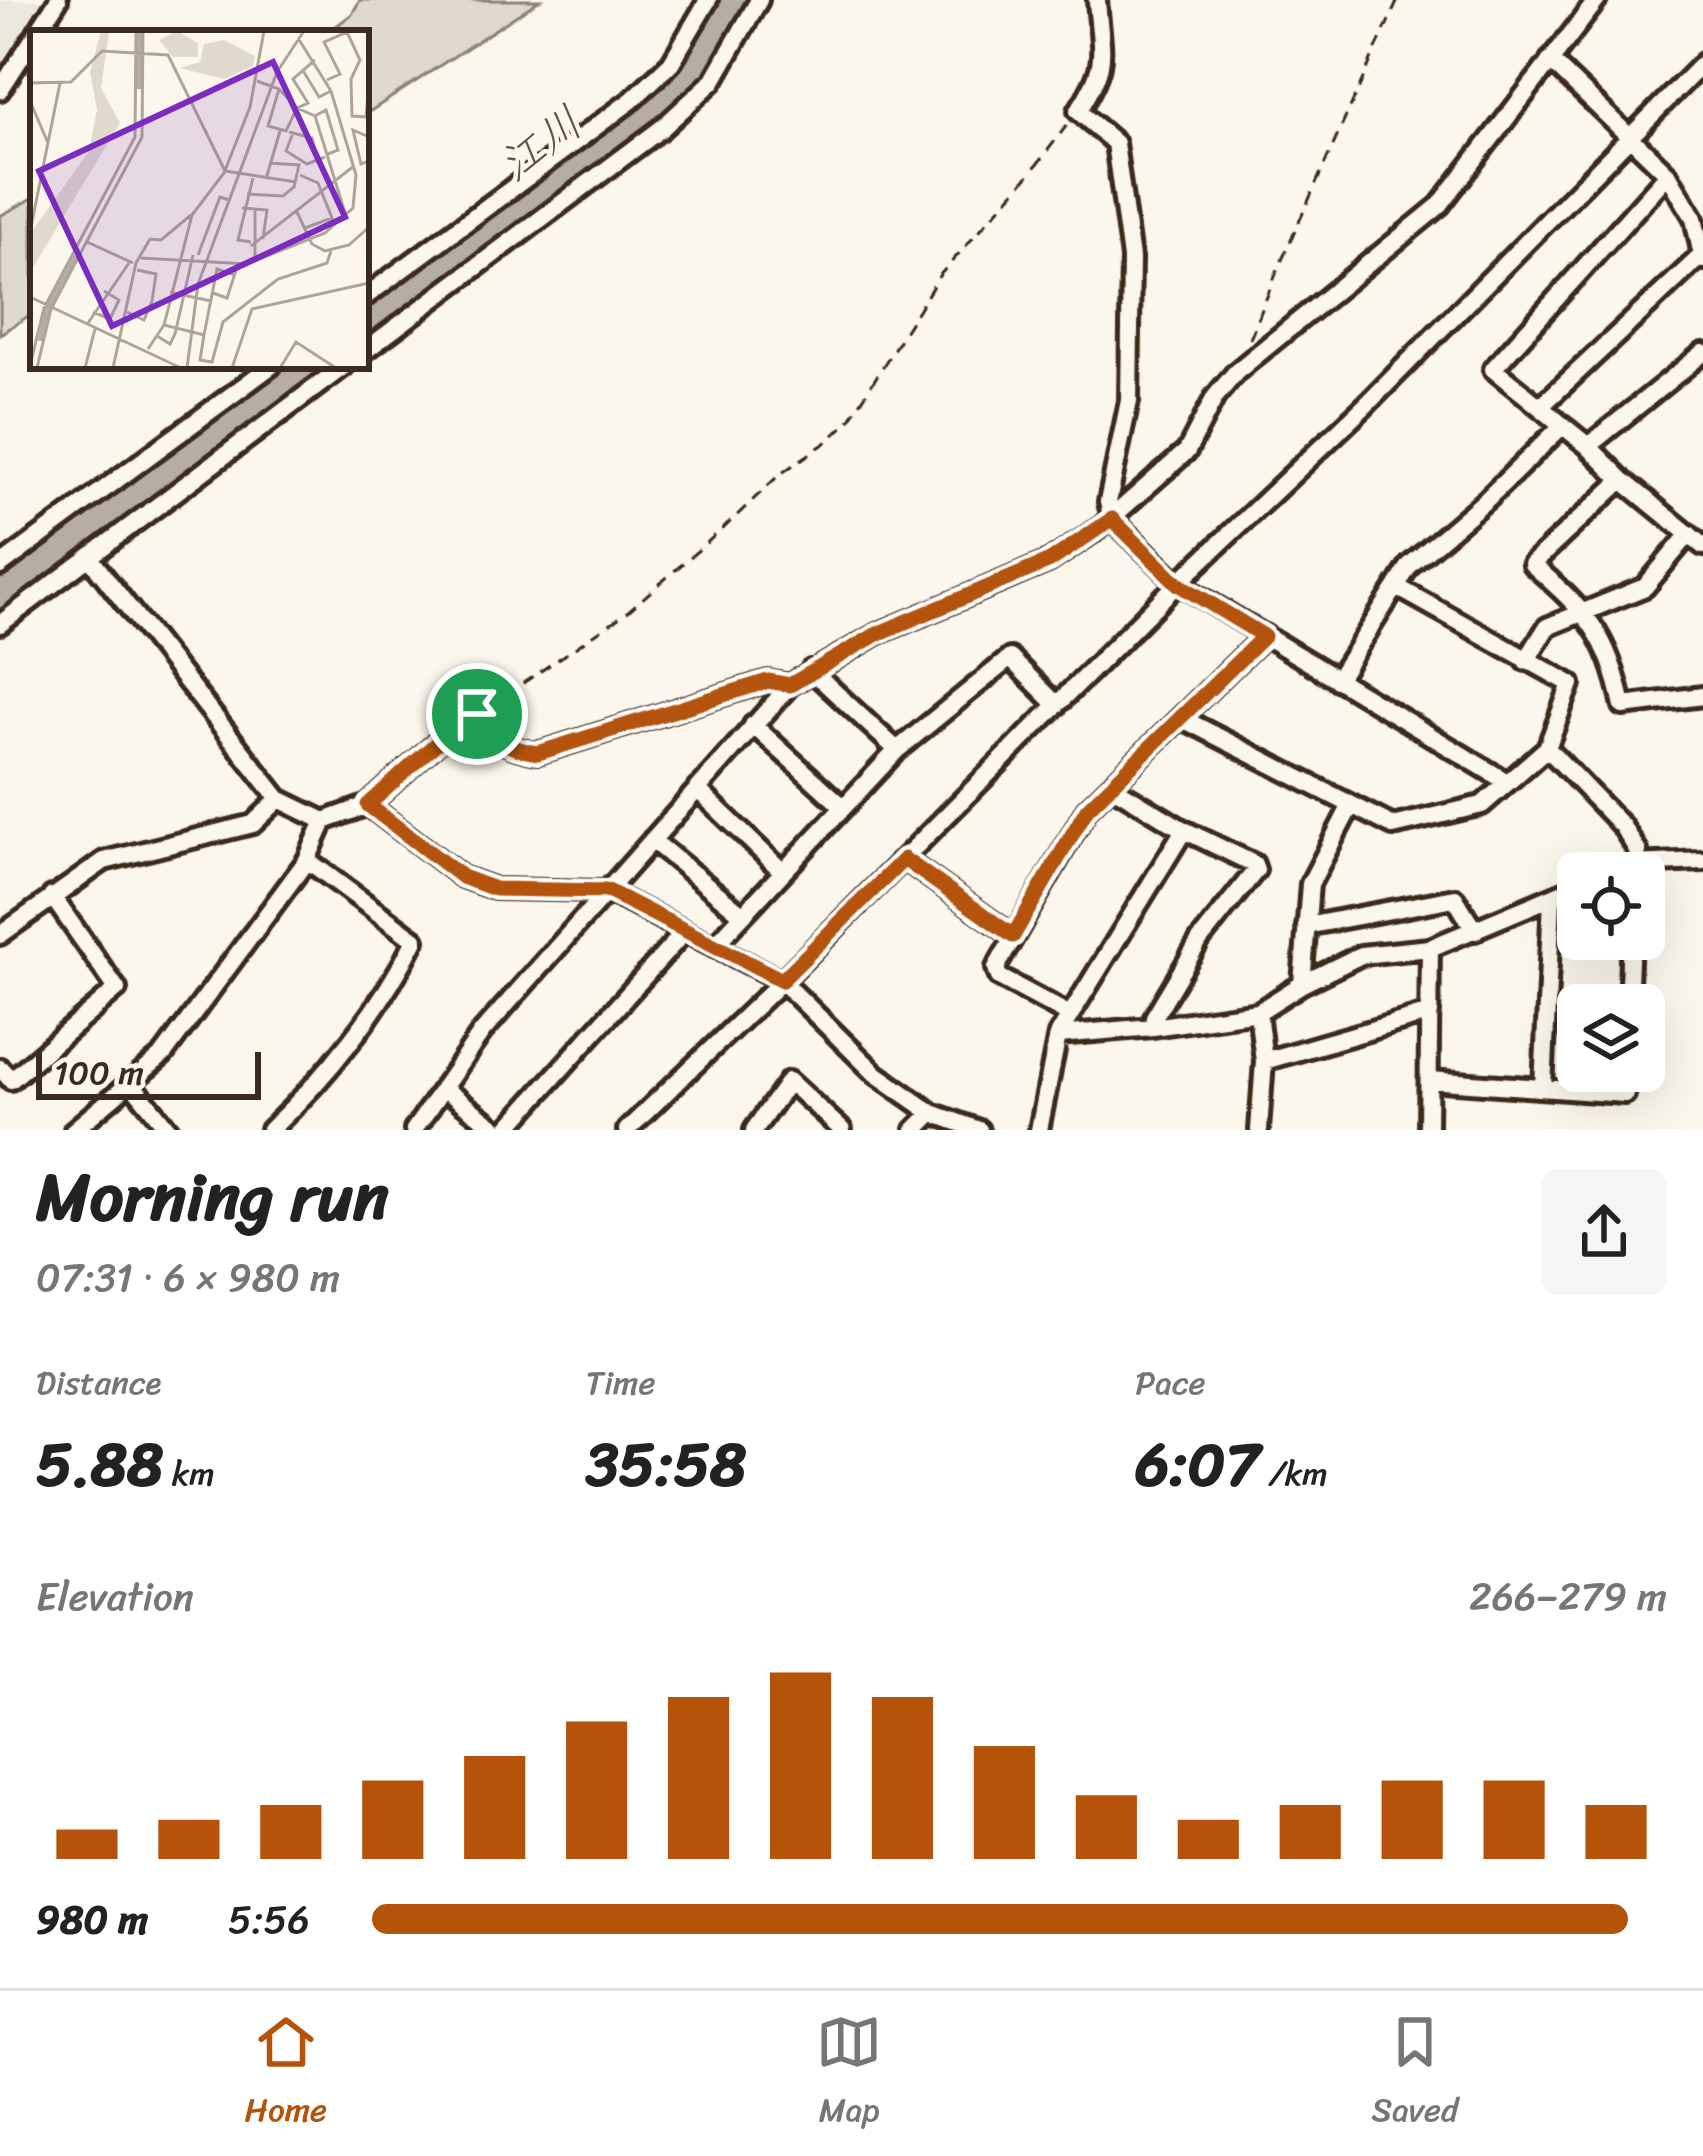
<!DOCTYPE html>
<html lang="en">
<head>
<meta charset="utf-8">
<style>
	:root { --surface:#fff; --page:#f6f6f6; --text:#222; --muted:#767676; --line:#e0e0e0; --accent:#b45309 }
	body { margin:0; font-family:Sriracha,"Klee One",sans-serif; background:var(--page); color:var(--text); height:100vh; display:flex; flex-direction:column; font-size:45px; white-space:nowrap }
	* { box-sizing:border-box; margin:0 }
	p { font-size:39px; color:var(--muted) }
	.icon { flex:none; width:66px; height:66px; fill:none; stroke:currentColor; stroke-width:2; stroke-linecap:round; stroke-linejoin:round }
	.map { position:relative; height:1130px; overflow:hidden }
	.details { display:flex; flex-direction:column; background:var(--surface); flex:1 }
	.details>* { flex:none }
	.fabs { position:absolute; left:1557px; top:852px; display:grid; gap:24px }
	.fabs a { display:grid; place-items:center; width:108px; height:108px; border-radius:18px; background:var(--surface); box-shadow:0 12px 48px #0002; font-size:60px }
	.scale { position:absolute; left:36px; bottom:30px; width:225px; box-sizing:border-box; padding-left:12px; border:6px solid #3b2a1e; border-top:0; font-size:33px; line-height:42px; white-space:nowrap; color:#3b2a1e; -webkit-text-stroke:9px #fbf7ec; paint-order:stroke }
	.pin { position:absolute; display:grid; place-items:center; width:102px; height:102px; color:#fff; margin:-51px; border:6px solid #fff; border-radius:50%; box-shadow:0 3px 12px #0007 }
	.round { display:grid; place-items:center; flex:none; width:126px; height:126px; border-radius:18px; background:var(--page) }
	.summary { display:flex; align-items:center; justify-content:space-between; height:204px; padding:0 36px }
	h1 { font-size:66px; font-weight:700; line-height:90px }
	.figures { display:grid; grid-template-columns:repeat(3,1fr); gap:18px; height:204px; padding:12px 36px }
	.figures div { display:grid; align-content:center }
	.figures b { font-size:60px; font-weight:700 }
	.figures small { font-size:33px; font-weight:400 }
	.figures p { font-size:33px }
	.chart { height:336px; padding:24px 36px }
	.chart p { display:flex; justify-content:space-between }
	.chart svg { width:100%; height:216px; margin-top:12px; stroke:var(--accent); stroke-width:6 }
	ul { padding:0 36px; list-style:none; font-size:39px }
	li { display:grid; grid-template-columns:192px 144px 1fr; align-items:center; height:90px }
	li i { height:30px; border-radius:15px; background:var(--accent) }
	.menu { display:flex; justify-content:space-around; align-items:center; height:168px; border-top:3px solid var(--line); background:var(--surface); font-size:33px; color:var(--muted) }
	.menu a { display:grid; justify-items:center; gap:6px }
	.menu .on { color:var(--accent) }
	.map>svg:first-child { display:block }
	.built { fill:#ede8dd }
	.green { fill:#dfd9ce; stroke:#8d8276; stroke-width:3 }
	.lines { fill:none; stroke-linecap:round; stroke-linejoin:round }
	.river { stroke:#b6aea2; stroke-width:27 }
	.minor-casing { stroke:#3b2a1e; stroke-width:26 }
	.path { stroke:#3b2a1e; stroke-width:3; stroke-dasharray:12 9; stroke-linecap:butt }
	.minor { stroke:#fbf7ec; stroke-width:16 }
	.route-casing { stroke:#fff; stroke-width:24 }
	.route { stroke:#b45309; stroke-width:15 }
	.labels { text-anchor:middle; stroke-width:9; stroke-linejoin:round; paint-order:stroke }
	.water-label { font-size:45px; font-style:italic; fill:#605246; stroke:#fbf7ec }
	.inset-river { fill:none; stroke:#b6aea2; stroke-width:6 }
	.inset-road { fill:none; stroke:#aea59a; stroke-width:3 }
	.view { fill:#7b2cbf; fill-opacity:0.15; stroke:#7b2cbf; stroke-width:6 }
	.inset-edge { fill:none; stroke:#3b2a1e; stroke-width:6 }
</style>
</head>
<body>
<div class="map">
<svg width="1703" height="1130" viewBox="0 0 1703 1130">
	<rect width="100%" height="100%" fill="#fbf7ec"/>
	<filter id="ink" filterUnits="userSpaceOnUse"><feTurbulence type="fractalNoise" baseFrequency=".00833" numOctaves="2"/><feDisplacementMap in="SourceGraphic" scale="24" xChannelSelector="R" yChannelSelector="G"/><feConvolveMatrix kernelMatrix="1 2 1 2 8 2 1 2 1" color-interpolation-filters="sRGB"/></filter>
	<g filter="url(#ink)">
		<!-- built -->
		<path class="built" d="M0 0H44L0 66Z"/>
		<!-- green -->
		<path class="green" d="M360 0H540L366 114V33H327L352 14Z
			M33 198V313L0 334V216Z"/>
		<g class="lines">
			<!-- river -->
			<path class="river" d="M366 325 677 93 709 49 731 0
				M0 595 311 366"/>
			<!-- minor casing -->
			<g class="minor-casing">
				<path id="minor" d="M1097 0C1101 55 1110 62 1078 111L1115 143 1131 258 1129 401 1108 502 1112 519 1178 583 1507 782
					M37 33 58 0
					M1550 60 1668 174 1694 218 1703 260
					M0 90 33 39
					M1668 174 1493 369 1588 446 1703 353
					M366 296 632 100 671 63 708 0
					M366 350 662 128 713 81 759 0
					M1540 407 1702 255
					M1588 446 1622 480 1703 546
					M1622 480 1532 564C1586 612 1608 633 1623 706L1703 696
					M89 557 279 799 324 821 368 805 441 739 477 714C492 740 509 749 538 753L768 681 790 685
					M0 566 271 366
					M0 624 344 366
					M1526 661 1547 627 1645 587 1689 534
					M811 670 897 750
					M1337 680 1410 565 1487 499 1563 425
					M1181 718 1393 826 1482 805 1547 748 1571 684 1397 587
					M753 725 843 807
					M1547 748 1622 826 1638 851 1633 873
					M1113 787 1184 830 1254 864 1256 870 1200 940 1154 1017 1153 1027
					M697 789 783 872
					M368 805 462 877 495 889 607 891 782 981 876 1074 932 1113 979 1130
					M652 840 743 915
					M904 859 1013 936
					M1603 873 1634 864 1703 861
					M1306 926 1455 898 1475 931
					M0 935 104 861 253 824 279 799
					M714 946 897 750 1010 658 1057 705
					M1302 984 1310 884 1351 805
					M1628 1005 1631 939
					M1258 1012 1264 1061 1259 1130
					M1068 1014 999 977 996 968 1087 809 1264 636
					M1058 1035 1153 1027 1258 1012 1302 984 1361 955 1430 948 1578 886
					M1264 1061 1430 1013
					M0 1068 11 1080 117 989 52 896
					M1429 1080 1625 1094V1071
					M131 1083 169 1130
					M443 1088 498 1130
					M1543 1088 1552 900
					M74 1130 163 1055 307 860 324 821
					M270 1130C327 1076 380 1010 415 940L307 860
					M414 1130 482 1032 790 685 877 634 1050 561 1101 527 1187 451 1215 397 1236 372 1440 205 1597 0
					M506 1130 685 931
					M627 1130 782 981 1178 583 1366 405 1703 63
					M754 1130 789 1081 842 1130
					M915 1130 932 1113
					M1039 1130 1058 1035 1184 830
					M1428 1130 1430 948"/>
			</g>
			<!-- path -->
			<path class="path" d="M1250 339 1278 269 1398 0
				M488 707 626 613 727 525 779 475 828 441 849 421 939 276 1029 175 1067 125"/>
			<!-- minor -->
			<use href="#minor" class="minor"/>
		</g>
	</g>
	<g class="lines" filter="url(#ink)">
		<!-- route casing -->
		<g class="route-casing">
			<path id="route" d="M1112 519 1178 584 1264 636 1087 809 1013 936 904 859 782 980 608 891 495 889 462 877 368 805 441 739 477 714C491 740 509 749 538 753L768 681 790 685 877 634 1050 561Z"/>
		</g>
		<!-- route -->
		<use href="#route" class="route"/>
	</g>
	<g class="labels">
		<!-- water labels -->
		<g class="water-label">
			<text transform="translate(540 143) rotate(-37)" y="16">江川</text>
		</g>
	</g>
	<!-- overview -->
	<g transform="translate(30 30)">
		<rect width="339" height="339" fill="#fbf7ec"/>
		<path d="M71 1H79L71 58 90 93 0 242V204L59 121 67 80 60 42ZM147 1 168 13V27H143L129 10ZM194 10 225 26 223 36 194 49 150 38 170 32 174 14Z" fill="#dfd9ce"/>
		<path class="inset-river" d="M109 1 110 59M11 311 17 279 46 226"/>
		<path class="inset-road" d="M272 39 289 67 301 61M297 50 310 44 294 12 317 2 330 30 321 49 322 86 336 87 338 64M227 51 249 59 267 78 256 101 238 96 249 59M0 53 41 52 72 21 138 25 195 141M0 71 18 113M285 86 267 78 278 73 263 49 285 30M259 102 282 108 287 128M263 103 256 121 277 134 295 127M339 107 323 100 331 134 339 131M298 124 308 120 296 80 285 86 316 186M195 141 266 152M270 145 288 153 302 188 275 198M236 149 250 101M217 164 253 166 264 157 269 135 239 133M212 178 237 180 233 209M266 180 282 214 295 221 319 215 339 197M0 202 30 53M57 212 103 233M221 212 208 210 223 148M221 216 324 136M168 225 190 167 199 170M111 228 217 234 295 203 323 178 326 145 301 61 268 8M225 231V180M140 262 181 271M183 263 197 268 208 234M0 267 151 338M63 282 80 289 89 270 74 261M97 282 114 290 122 271 126 244 107 240M58 293 99 233M134 295 174 305 187 239 205 245M174 305 170 330 182 332 193 292 248 249 297 233 301 221M127 306 140 314 145 304 163 225M118 319 134 295 162 185 194 143 220 77 234 1M0 336 14 278 105 107 106 1M7 338 21 279 112 107 113 1M55 338 65 299M83 338 106 233 120 209 131 210 161 185M157 338 168 254 247 42 274 1M202 338 222 279 339 253M250 338 266 312 306 338"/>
		<path class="view" d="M243 32 315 187 82 296 9 141Z"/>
		<rect width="339" height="339" class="inset-edge"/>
	</g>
</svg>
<div class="fabs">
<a><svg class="icon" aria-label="locate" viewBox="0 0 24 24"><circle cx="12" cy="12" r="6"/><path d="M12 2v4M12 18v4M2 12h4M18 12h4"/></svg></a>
<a><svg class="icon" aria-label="layers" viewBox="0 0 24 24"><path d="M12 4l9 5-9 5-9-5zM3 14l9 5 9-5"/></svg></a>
</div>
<div class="scale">100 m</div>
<div class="pin" style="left:477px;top:714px;background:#1e9e55"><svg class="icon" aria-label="arrive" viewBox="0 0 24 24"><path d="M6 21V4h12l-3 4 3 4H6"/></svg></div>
</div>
<section class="details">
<div class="summary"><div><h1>Morning run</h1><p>07:31 · 6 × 980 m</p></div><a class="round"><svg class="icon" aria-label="share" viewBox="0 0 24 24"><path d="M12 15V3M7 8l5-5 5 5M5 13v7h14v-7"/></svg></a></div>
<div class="figures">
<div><p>Distance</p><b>5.88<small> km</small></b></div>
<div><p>Time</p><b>35:58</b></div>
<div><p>Pace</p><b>6:07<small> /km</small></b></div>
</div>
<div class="chart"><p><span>Elevation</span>266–279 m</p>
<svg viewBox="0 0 160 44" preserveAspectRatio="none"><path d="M5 44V38M15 44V36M25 44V33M35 44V28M45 44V23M55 44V16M65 44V11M75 44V6M85 44V11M95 44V21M105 44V31M115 44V36M125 44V33M135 44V28M145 44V28M155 44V33"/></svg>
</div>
<ul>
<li><b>980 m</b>5:56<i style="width:97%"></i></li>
</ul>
</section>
<nav class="menu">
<a class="on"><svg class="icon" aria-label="home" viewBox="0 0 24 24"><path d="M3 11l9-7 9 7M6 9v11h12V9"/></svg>Home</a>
<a><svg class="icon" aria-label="map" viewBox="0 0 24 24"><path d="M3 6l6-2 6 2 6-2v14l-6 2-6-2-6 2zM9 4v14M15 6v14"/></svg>Map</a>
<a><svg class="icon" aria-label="saved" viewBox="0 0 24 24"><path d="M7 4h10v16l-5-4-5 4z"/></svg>Saved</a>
</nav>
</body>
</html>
